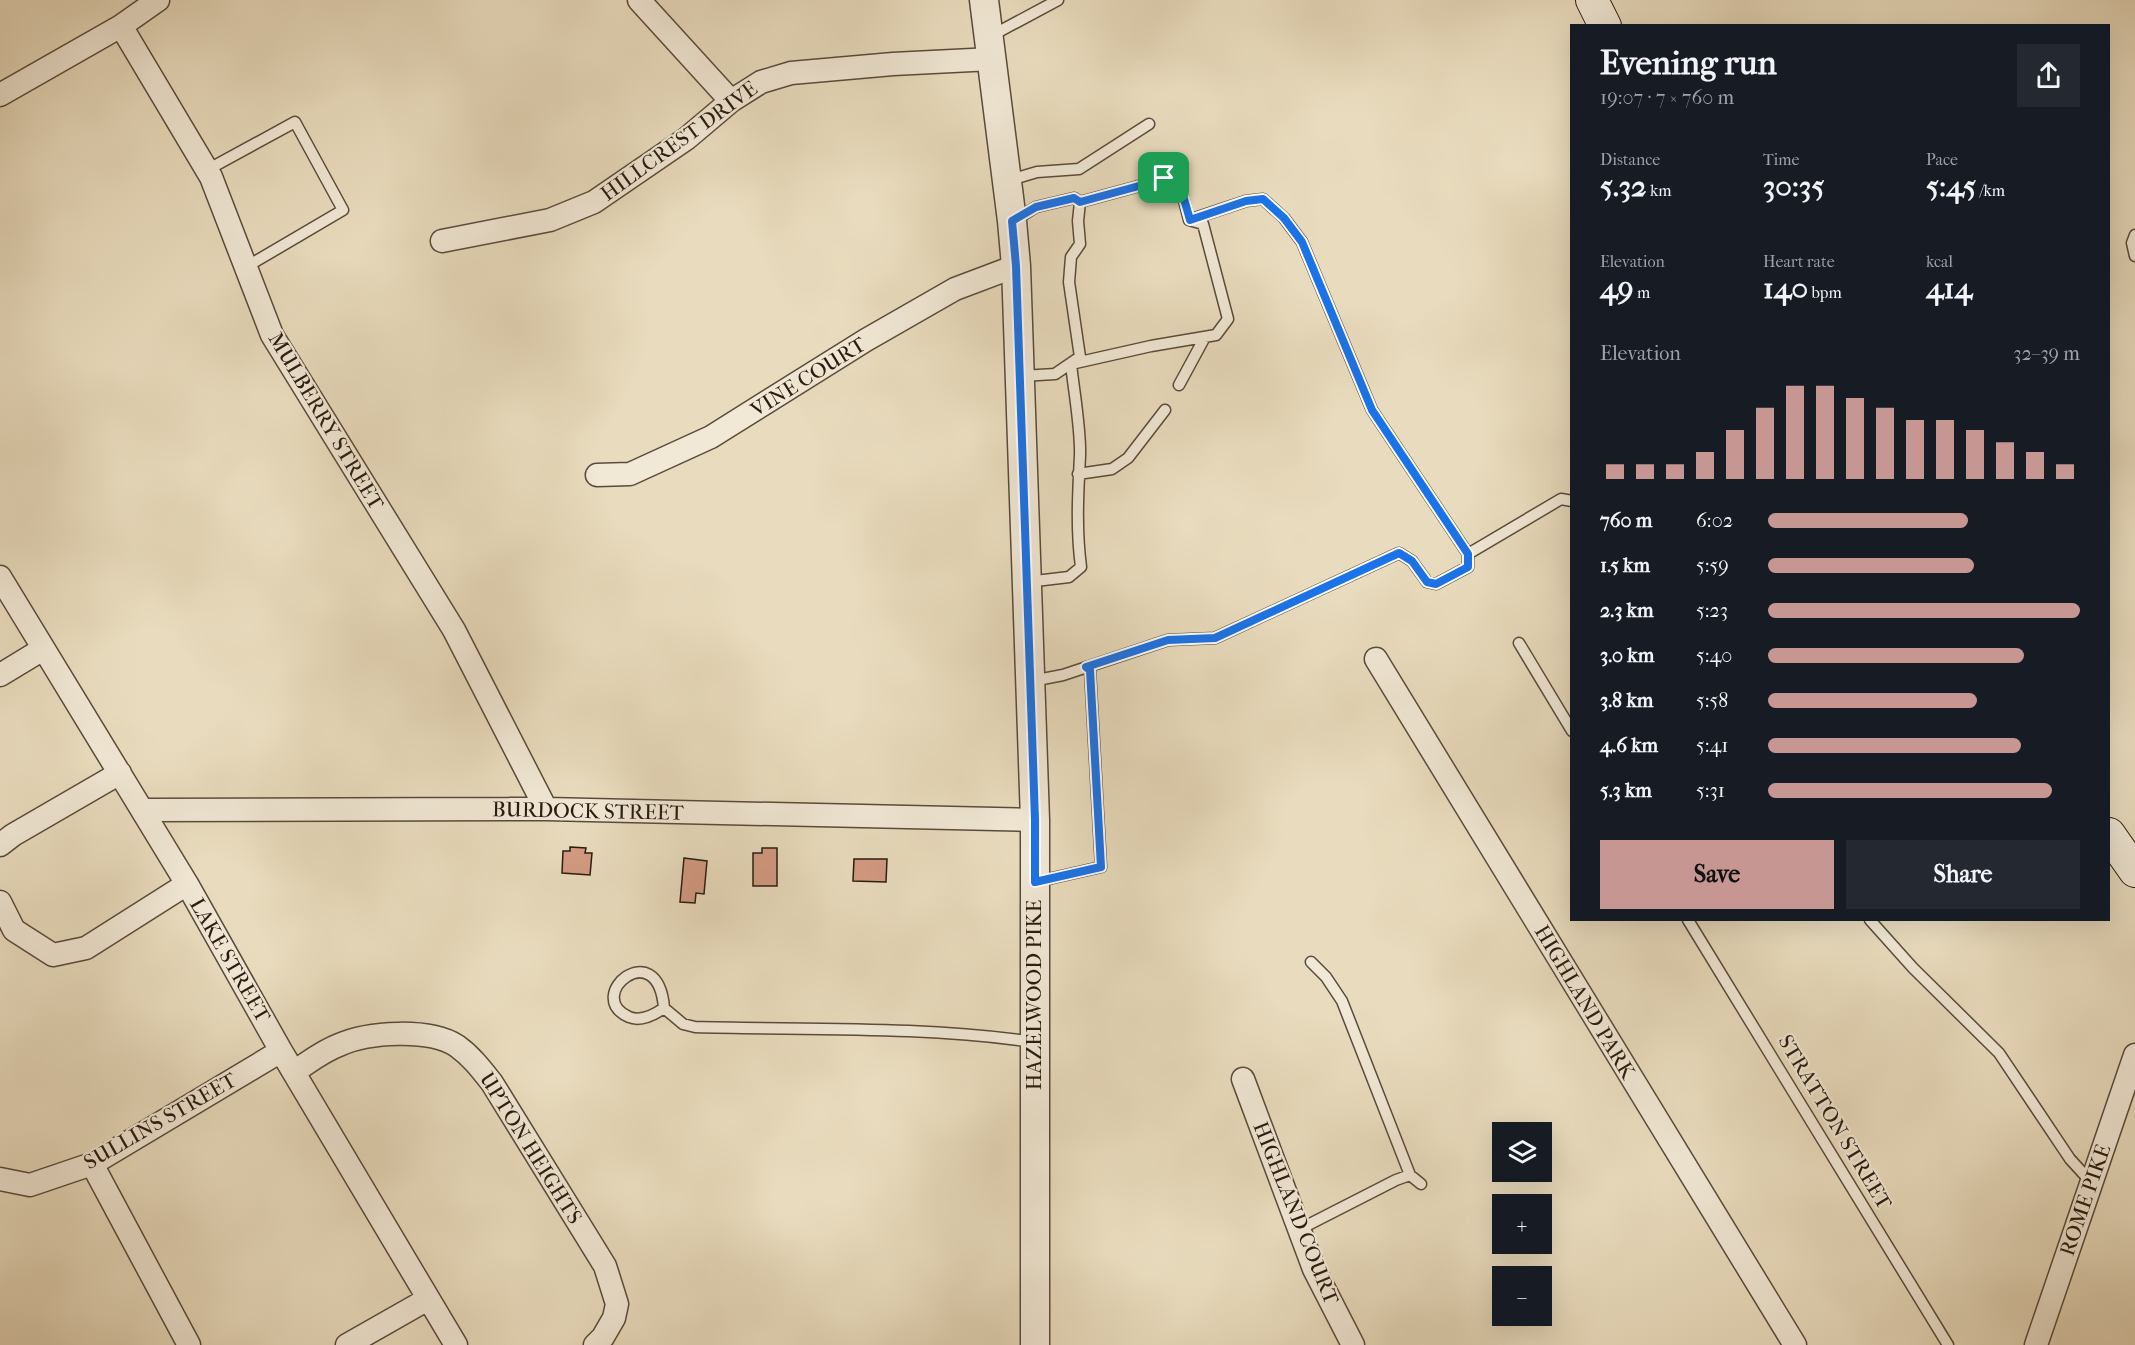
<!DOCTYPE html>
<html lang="en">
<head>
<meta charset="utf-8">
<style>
	:root { --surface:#171b24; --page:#242831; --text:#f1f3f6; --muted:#9ea1a6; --accent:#c59692 }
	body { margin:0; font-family:"IM FELL French Canon",serif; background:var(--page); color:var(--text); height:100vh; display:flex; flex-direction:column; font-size:22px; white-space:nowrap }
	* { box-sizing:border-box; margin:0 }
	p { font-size:20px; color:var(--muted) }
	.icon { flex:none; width:33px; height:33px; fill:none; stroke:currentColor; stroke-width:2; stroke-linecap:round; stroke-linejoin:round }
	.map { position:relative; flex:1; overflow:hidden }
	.sheet { position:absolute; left:1570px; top:24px; width:540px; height:897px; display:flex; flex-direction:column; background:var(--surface); border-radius:0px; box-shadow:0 6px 24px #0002 }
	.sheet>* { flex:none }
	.tools { position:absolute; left:1492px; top:1122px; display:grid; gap:12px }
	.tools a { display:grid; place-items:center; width:60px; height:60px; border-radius:0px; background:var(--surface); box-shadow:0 6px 24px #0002; font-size:30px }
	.pin { position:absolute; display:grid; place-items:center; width:51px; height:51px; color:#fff; margin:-26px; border-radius:12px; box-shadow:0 3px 9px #0006 }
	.round { display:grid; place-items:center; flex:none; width:63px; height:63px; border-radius:0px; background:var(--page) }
	.summary { display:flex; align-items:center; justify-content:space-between; height:102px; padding:0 30px }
	h1 { font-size:33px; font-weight:800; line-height:45px }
	.stats { display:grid; grid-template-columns:repeat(3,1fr); gap:9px; height:102px; padding:6px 30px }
	.stats div { display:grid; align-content:center }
	.stats b { font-size:30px; font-weight:800 }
	.stats small { font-size:16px; font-weight:400 }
	.stats p { font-size:16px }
	.chart { height:168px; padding:12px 30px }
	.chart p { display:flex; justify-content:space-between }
	.chart svg { width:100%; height:108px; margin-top:6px; stroke:var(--accent); stroke-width:6 }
	.cta { display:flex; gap:12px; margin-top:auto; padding:12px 30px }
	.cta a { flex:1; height:69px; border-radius:0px; background:var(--accent); color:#111; font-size:24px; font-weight:800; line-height:69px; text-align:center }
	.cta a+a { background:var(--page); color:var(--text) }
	ul { padding:0 30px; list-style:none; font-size:20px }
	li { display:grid; grid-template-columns:96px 72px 1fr; align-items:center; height:45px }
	li i { height:15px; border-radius:8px; background:var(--accent) }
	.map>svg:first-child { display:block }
	.building { fill:#d49b83; stroke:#291b10; stroke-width:1.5 }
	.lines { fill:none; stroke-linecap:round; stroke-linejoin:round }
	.service-casing { stroke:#594b3c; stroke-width:13 }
	.minor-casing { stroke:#594b3c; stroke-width:25 }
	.tertiary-casing { stroke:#594b3c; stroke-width:31 }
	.secondary-casing { stroke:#291b10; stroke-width:34 }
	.service { stroke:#f1e8d5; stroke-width:10 }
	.minor { stroke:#f1e8d5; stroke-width:22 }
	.tertiary { stroke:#f1e8d5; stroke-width:28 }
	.secondary { stroke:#f1e8d5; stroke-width:32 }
	.route-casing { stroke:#fff; stroke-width:12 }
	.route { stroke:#1a73e8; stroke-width:8 }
	.labels { text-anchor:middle; stroke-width:4.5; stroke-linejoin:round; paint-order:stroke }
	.street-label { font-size:21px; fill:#291b10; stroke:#f1e8d5 }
</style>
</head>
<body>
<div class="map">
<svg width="2135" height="1345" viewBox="0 0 2135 1345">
	<rect width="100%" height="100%" fill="#e9dcbe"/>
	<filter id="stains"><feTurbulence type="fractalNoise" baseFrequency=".00333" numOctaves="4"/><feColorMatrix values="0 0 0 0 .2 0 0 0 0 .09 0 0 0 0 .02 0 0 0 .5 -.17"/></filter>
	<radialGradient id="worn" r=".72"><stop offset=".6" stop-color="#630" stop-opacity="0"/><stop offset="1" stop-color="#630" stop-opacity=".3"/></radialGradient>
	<!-- building -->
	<path class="building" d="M570 847 586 848 585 853H592L590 875 562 873 563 851H570Z
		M762 848H777V886H753V853H762Z
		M684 858 707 861 704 894 696 893 695 903 680 902Z
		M854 859H887L886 882 853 881Z"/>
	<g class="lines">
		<!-- service casing -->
		<g class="service-casing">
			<path id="service" d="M989 37 1058 0
				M207 170 295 122 343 210 246 267
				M1007 181 1037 172 1079 169 1149 124
				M1015 220 1036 207 1074 198 1080 202 1078 221 1080 244 1071 257 1069 282 1080 357 1055 374 1022 376
				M2135 235 2132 243 2135 256
				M1071 364 1151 346 1216 335 1228 319 1203 224 1189 220 1179 181 1172 177 1080 202
				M1179 385 1205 337
				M1078 474 1112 469 1128 458 1165 410
				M1468 554 1561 499 1572 501
				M1027 582 1069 577 1081 567C1076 530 1078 493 1080 456 1081 430 1074 392 1071 364
				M1519 643 1572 731
				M1032 681 1063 675 1168 640 1215 638 1399 553 1412 561 1427 582 1436 584 1468 567V554L1372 410 1302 242 1284 218 1263 199 1246 201 1189 220
				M1035 882 1101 867 1090 670 1086 667
				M1688 920 1948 1345
				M1870 920 1913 968 1999 1053 2070 1159 2091 1182
				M1311 962 1326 977 1342 1001 1410 1175
				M664 1008C654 1015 641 1022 629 1017 582 996 658 933 664 1008L683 1024 695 1027C808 1030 922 1026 1034 1042
				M1300 1229 1396 1180 1410 1175 1421 1184"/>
		</g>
		<!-- minor casing -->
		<g class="minor-casing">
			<path id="minor" d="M639 0 731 101
				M121 26 211 177 272 335 454 630 546 809
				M0 95 121 26 158 0
				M442 241 550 220 594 202 686 139 731 101 761 82 791 73 893 64 992 59
				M597 475 630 474 711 437 866 340 955 289 1016 266
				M0 577 187 884 281 1051 456 1345
				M1376 659 1795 1345
				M0 675 43 649
				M142 810 546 809 1035 820
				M0 845 13 835 120 773
				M0 902 14 930 53 955 86 948 187 884
				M295 1071C309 1062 323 1051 339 1045 368 1032 429 1028 457 1046 471 1056 481 1069 492 1083L605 1266 617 1304 614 1318 603 1337 595 1345
				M1243 1079 1314 1269 1353 1345
				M92 1164 189 1345
				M0 1179 30 1185 92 1164 281 1051
				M347 1345 428 1299
				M2036 1345 2135 1055"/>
		</g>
		<!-- tertiary casing -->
		<g class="tertiary-casing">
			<path id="tertiary" d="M984 0 1012 221 1016 266 1035 820V1345"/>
		</g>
		<!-- secondary casing -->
		<g class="secondary-casing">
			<path id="secondary" d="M1592 0 1605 26
				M2109 834 2135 871"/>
		</g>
		<!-- service -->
		<use href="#service" class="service"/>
		<!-- minor -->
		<use href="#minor" class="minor"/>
		<!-- tertiary -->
		<use href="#tertiary" class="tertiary"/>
		<!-- secondary -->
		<use href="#secondary" class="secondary"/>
	</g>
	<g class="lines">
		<!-- route casing -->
		<g class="route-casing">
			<path id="route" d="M1172 177 1179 181 1190 220 1246 201 1263 199 1284 218 1302 242 1372 410 1468 554V567L1436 584 1427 582 1412 561 1399 553 1215 638 1168 640 1086 667 1090 670 1101 867 1035 882V820L1016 266 1012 221 1036 207 1074 198 1080 202Z"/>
		</g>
		<!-- route -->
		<use href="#route" class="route"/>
	</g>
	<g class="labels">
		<!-- street labels -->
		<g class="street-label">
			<text transform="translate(679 141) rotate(-36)" y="7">HILLCREST DRIVE</text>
			<text transform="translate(808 377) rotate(-32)" y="7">VINE COURT</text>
			<text transform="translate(326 421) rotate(59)" y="7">MULBERRY STREET</text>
			<text transform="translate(588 811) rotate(1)" y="7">BURDOCK STREET</text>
			<text transform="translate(230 960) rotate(60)" y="7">LAKE STREET</text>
			<text transform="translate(1034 995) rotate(-90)" y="7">HAZELWOOD PIKE</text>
			<text transform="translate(1585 1002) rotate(59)" y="7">HIGHLAND PARK</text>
			<text transform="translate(160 1121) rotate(-30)" y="7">SULLINS STREET</text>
			<text transform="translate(1835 1122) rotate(59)" y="7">STRATTON STREET</text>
			<text transform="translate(531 1148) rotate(58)" y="7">UPTON HEIGHTS</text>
			<text transform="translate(2085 1200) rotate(-71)" y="7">ROME PIKE</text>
			<text transform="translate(1296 1213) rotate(68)" y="7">HIGHLAND COURT</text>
		</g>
	</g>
	<rect width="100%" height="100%" filter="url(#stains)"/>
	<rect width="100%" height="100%" fill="url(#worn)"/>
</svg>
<div class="tools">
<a><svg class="icon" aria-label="layers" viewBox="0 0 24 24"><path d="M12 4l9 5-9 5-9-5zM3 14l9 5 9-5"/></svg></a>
<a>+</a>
<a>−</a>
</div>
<div class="pin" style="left:1164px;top:178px;background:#1e9e55"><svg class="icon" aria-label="arrive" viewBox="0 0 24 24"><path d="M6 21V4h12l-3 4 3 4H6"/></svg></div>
<section class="sheet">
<div class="summary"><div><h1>Evening run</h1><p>19:07 · 7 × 760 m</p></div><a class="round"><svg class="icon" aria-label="share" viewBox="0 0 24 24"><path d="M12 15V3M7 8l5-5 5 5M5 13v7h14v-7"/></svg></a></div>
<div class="stats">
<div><p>Distance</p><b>5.32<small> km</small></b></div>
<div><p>Time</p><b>30:35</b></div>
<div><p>Pace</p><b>5:45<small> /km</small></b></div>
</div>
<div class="stats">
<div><p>Elevation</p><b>49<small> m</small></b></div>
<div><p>Heart rate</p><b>140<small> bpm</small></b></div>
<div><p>kcal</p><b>414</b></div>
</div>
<div class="chart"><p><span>Elevation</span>32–39 m</p>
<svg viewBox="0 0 160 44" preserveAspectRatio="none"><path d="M5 44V38M15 44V38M25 44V38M35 44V33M45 44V24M55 44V15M65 44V6M75 44V6M85 44V11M95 44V15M105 44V20M115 44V20M125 44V24M135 44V29M145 44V33M155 44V38"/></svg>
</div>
<ul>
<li><b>760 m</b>6:02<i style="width:64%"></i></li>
<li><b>1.5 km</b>5:59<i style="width:66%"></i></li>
<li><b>2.3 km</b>5:23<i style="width:100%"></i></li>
<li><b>3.0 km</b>5:40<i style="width:82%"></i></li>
<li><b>3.8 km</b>5:58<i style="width:67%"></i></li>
<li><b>4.6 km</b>5:41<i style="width:81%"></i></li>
<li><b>5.3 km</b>5:31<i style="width:91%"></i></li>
</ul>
<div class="cta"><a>Save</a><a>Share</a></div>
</section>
</div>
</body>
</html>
